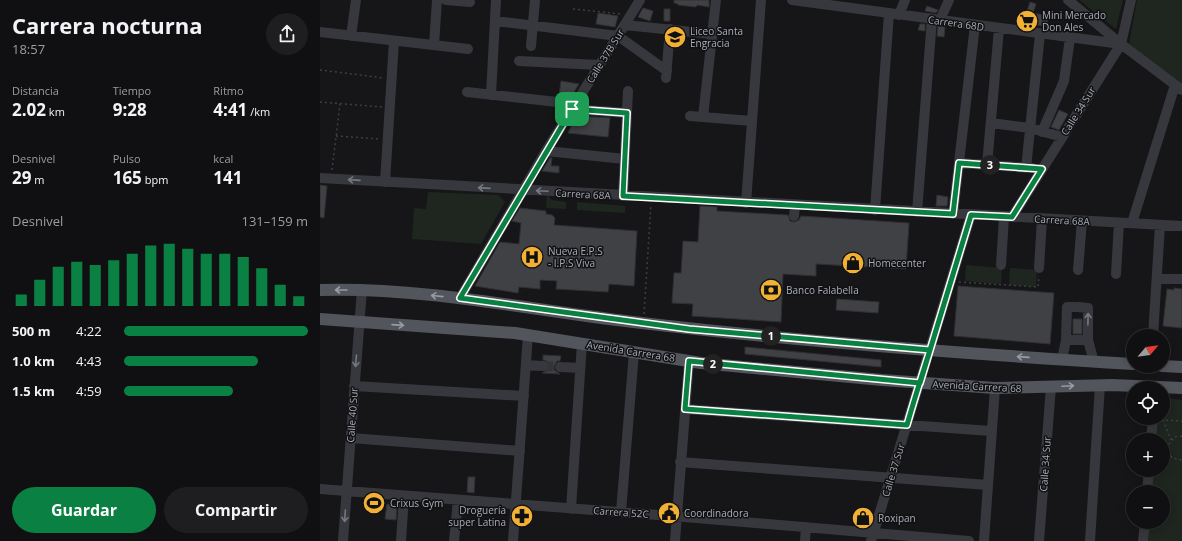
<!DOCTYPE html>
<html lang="es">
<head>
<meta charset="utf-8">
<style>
	:root { --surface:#101012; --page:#1e1e20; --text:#f1f3f6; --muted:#9c9d9f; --line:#303032; --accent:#0b8043 }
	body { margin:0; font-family:"Open Sans",sans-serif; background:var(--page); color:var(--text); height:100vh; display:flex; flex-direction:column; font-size:15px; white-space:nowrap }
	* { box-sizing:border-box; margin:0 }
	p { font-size:13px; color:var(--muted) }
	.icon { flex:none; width:22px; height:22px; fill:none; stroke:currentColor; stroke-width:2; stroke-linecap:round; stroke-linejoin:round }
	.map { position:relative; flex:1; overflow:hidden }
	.panel { display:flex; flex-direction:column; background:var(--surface); width:320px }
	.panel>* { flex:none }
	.needle { width:26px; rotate:61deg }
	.tools { position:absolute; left:806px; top:329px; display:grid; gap:8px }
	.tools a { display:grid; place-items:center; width:44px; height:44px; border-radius:50%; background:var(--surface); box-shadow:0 2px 10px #0003,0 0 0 1px var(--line); font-size:20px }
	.pin { position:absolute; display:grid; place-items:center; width:34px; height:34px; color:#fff; margin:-17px; border-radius:8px; box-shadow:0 2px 6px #0006 }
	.km { position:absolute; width:20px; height:20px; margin:-10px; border-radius:50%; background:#222; color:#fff; font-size:11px; line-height:20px; text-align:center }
	.round { display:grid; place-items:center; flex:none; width:42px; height:42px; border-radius:21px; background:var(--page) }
	.head { display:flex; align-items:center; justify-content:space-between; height:68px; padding:0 12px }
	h1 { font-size:22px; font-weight:700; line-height:30px }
	.metrics { display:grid; grid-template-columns:repeat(3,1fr); gap:6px; height:68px; padding:4px 12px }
	.metrics div { display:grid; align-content:center }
	.metrics b { font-size:17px; font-weight:700 }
	.metrics small { font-size:11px; font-weight:400 }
	.metrics p { font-size:11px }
	.chart { height:112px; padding:8px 12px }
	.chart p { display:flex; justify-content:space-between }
	.chart svg { width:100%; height:72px; margin-top:4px; stroke:var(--accent); stroke-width:6 }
	.action { display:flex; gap:8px; margin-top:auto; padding:8px 12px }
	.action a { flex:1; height:46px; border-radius:24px; background:var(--accent); color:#fff; font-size:16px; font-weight:700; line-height:46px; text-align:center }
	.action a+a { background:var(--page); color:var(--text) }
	ul { padding:0 12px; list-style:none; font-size:13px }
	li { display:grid; grid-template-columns:64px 48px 1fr; align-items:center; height:30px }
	li i { height:10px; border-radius:5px; background:var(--accent) }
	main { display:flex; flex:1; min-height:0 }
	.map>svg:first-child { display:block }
	.green { fill:#1e261f }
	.building { fill:#404145; stroke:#303034 }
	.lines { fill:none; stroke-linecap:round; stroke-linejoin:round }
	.minor-tunnel { stroke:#333438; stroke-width:10; stroke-dasharray:10 5; stroke-linecap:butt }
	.path { stroke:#3d3f44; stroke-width:1.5; stroke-dasharray:2 3; stroke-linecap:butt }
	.minor { stroke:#37383d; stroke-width:10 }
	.major { stroke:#53555c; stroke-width:12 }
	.oneway { stroke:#757881 }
	.oneway2 { stroke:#979ba6 }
	.route-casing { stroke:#fff; stroke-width:8 }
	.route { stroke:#0b8043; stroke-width:5 }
	.labels { text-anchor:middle; stroke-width:3; stroke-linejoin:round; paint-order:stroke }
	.poi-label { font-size:10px; fill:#a8adb8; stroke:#111113; text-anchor:start }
	.street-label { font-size:10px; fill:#a8adb8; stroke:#111113 }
</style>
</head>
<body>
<main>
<section class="panel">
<div class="head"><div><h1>Carrera nocturna</h1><p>18:57</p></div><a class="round"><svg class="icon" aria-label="share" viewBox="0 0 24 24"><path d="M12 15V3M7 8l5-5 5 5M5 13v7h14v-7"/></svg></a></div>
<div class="metrics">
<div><p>Distancia</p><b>2.02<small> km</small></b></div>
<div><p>Tiempo</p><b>9:28</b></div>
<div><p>Ritmo</p><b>4:41<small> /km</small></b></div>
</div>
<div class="metrics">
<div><p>Desnivel</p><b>29<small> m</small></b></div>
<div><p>Pulso</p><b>165<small> bpm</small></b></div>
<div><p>kcal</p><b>141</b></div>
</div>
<div class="chart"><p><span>Desnivel</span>131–159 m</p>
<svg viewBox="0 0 160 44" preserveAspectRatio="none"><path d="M5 44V37M15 44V28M25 44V20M35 44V17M45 44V19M55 44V16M65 44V12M75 44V7M85 44V6M95 44V9M105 44V12M115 44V12M125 44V14M135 44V21M145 44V31M155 44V38"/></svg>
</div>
<ul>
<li><b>500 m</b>4:22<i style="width:100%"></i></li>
<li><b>1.0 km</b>4:43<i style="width:73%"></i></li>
<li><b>1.5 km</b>4:59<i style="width:59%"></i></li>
</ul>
<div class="action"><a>Guardar</a><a>Compartir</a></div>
</section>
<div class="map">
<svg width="862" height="541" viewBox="0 0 862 541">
	<rect width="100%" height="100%" fill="#161618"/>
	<!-- green -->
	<path class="green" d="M759 0H803L796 29Z
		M817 0H862V85L809 44Z
		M108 192 178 195 185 202 161 244 92 239 94 208 106 209Z
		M227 195 232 200 246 202V209L226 208Z
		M257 202 305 206V213L257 210Z
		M646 265 682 268 681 284 645 281Z
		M690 268 717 270 716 287 689 285Z
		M843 398 862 400V541H828L830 522H843V492H832L833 470H843V440H836L837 418H843Z"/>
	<!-- building -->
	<path class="building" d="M354 0H389V7L377 5 376 7 358 5V4L354 3Z
		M710 2 716 4 713 13 729 16 726 27 710 23 709 25 703 23Z
		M607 6 618 10 616 13 605 11Z
		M323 8 333 11 330 21 318 17Z
		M344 9H350V21H344Z
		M278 13 298 16 295 27 276 24Z
		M600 24H605V31L598 30Z
		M618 26 625 27 624 37 617 36Z
		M241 81 259 84 251 97 239 96Z
		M739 110 748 114 739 130 731 127Z
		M256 116 290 118 288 137 248 133Z
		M230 158H232L231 166H239V173L222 171Z
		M0 185 7 186 4 218 0 217Z
		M617 195 628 197 627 206H616Z
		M380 206 397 207V211L468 215 470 221 474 222 479 220 481 216 589 223 586 269 496 264V276L463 274 461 322 372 316 373 304 352 303 354 273H361L363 241 378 242Z
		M200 208 226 211V214L232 215 235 218 234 225 317 231 314 286 289 284 288 292 236 289 237 281 220 280V289L199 287 198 293 155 286 180 242 199 244 201 223 192 221Z
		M638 286 734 293 730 344 634 336Z
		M854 288 862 289V328L843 326 847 289 854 290Z
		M517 299 559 302 558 313 516 310Z
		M753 319H762V334H753Z
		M425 347 561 360V367L425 354Z
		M223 355 241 356 240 361H237L234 366V370L240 374 222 373 228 370 229 366 227 361 223 360Z
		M148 477H155L154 493 147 492Z
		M67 504 77 505 76 520 65 519Z"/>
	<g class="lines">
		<!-- minor-tunnel -->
		<path class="minor-tunnel" d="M223 366 240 367"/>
		<!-- path -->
		<path class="path" d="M253 9 301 14
			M0 70 64 78
			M0 102 62 107
			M16 136 60 139
			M12 170 20 104
			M639 282 718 287 719 276
			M324 314 331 204
			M843 402V417
			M843 418V420L862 421
			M843 420 851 440
			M862 436 854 437 847 447 852 458 862 460"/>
		<!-- minor -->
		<path class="minor" d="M126 0 150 2
			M472 0 801 44
			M748 0 801 44 862 90
			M579 15 585 0
			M620 20 629 0
			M175 21 298 36 347 71
			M305 25 392 34
			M0 32 148 49
			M31 36 36 0
			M114 45 117 0
			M211 46 215 0
			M199 61 279 65
			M346 78 350 29
			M147 92 255 104
			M171 95 176 0
			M252 109 307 113
			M370 116 432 121
			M383 117 396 0
			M671 123 710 128 742 137
			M722 132 744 81 750 38
			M226 151 305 159
			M639 163 712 168
			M667 165 679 29
			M706 168 720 34
			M0 178 862 226
			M65 182 74 41
			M303 196 308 91
			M426 203 441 0
			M555 210 569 13
			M597 212 612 19
			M633 214 655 25
			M474 216 475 205
			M692 217 801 44 811 0
			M812 223 855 85
			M681 265 684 217
			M719 268 722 219
			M758 270 762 221
			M796 274 799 223
			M837 279H862
			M140 298 226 151 320 0
			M758 307 768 308V340L774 362
			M833 336 840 225
			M746 340H768
			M742 360 746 340 747 307H754
			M206 365 223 366
			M240 367 260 368
			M34 386 204 396
			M365 409 671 431
			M31 438 200 451
			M831 440 833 418
			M360 462 668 485
			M0 489 377 518 649 541
			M827 492 829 470
			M251 509 262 343
			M301 512 314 352
			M23 541 42 289
			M81 541 84 496
			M134 541 138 500
			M193 541 208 335
			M355 541 369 361
			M485 541 486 527
			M551 541 651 215
			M664 541 675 388
			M719 541 731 387
			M770 541 780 385
			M823 541 825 522"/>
		<!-- major -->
		<path class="major" d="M0 290C108 287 215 311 322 323 485 342 649 354 813 364
			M0 319 195 333 381 363 562 380 675 388 792 385 862 388
			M842 366 862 367"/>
	</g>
	<!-- one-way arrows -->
	<defs><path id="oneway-shaft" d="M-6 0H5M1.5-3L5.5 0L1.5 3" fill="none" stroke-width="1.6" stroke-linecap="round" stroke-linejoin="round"/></defs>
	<g class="oneway">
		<use href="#oneway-shaft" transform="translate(34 180) rotate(-176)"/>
		<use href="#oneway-shaft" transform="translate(164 188) rotate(-176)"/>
		<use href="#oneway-shaft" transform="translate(222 191) rotate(-177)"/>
		<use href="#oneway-shaft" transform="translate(768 319) rotate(-89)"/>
		<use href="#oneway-shaft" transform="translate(36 361) rotate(94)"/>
		<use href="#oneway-shaft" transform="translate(25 516) rotate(94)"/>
	</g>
	<g class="oneway2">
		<use href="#oneway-shaft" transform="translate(21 290) rotate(180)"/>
		<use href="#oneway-shaft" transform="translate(117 296) rotate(-174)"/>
		<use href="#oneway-shaft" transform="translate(78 325) rotate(4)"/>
		<use href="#oneway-shaft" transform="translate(703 357) rotate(-176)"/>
		<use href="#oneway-shaft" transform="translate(748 386) rotate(-3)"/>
	</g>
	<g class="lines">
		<!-- route casing -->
		<g class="route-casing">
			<path id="route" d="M252 109 140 298 369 329 610 350C602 375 594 400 587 425L365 409 369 361 600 383 607 360 651 215 692 217 722 169 639 163 633 214 303 196 307 113 252 109"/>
		</g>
		<!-- route -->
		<use href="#route" class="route"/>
	</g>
	<!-- icons -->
	<defs>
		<g id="supermarket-disc" transform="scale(1.15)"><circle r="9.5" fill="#f2b134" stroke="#111113"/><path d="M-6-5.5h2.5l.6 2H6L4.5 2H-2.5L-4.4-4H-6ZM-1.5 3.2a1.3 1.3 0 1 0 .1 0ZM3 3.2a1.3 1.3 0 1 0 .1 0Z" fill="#111"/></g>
		<g id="school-disc" transform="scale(1.15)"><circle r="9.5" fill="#f2b134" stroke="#111113"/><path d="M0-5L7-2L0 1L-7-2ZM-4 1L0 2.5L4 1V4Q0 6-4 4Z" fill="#111"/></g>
		<g id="hospital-disc" transform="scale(1.15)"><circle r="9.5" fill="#f2b134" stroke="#111113"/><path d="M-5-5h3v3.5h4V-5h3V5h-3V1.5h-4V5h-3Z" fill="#111"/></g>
		<g id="shop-disc" transform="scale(1.15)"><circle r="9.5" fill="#f2b134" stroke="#111113"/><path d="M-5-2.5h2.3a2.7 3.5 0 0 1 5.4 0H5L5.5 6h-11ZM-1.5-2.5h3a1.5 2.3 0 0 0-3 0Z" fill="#111"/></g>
		<g id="bank-disc" transform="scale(1.15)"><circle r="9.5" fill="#f2b134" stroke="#111113"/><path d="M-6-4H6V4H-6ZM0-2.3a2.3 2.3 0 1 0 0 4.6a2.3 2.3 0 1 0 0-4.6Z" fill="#111"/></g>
		<g id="stadium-disc" transform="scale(1.15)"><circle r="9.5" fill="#f2b134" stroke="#111113"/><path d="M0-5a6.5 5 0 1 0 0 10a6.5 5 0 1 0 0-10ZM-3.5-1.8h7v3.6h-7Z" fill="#111"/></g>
		<g id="civic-disc" transform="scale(1.15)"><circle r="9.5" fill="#f2b134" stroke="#111113"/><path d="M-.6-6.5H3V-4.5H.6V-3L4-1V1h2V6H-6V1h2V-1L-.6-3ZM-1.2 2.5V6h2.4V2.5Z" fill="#111"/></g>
		<g id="pharmacy-disc" transform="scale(1.15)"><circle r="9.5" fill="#f2b134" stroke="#111113"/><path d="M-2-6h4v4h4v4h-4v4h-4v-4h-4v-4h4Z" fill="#111"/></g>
	</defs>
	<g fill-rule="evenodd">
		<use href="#supermarket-disc" x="707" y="21"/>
		<use href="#school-disc" x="355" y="37"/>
		<use href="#hospital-disc" x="212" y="257"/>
		<use href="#shop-disc" x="533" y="263"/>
		<use href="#bank-disc" x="451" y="290"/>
		<use href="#stadium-disc" x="54" y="503"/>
		<use href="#civic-disc" x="349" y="513"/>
		<use href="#pharmacy-disc" x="202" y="516"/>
		<use href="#shop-disc" x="543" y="518"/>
	</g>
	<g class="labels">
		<!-- poi labels -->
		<g class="poi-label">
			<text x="722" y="19">Mini Mercado<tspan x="722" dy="12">Don Ales</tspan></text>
			<text x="370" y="35">Liceo Santa<tspan x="370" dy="12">Engracia</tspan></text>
			<text x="228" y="255">Nueva E.P.S<tspan x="228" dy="12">- I.P.S Viva</tspan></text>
			<text x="548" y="267">Homecenter</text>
			<text x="466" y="294">Banco Falabella</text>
			<text x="70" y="507">Crixus Gym</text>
			<text x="186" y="514" text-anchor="end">Droguería<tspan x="186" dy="12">super Latina</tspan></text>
			<text x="364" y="517">Coordinadora</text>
			<text x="558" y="522">Roxipan</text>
		</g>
		<!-- street labels -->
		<g class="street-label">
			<text transform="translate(636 23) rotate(8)" y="4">Carrera 68D</text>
			<text transform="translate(285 56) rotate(-58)" y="4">Calle 37B Sur</text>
			<text transform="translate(758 111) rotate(-58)" y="4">Calle 34 Sur</text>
			<text transform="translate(263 194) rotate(3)" y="4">Carrera 68A</text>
			<text transform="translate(742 220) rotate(3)" y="4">Carrera 68A</text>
			<text transform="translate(311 351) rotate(9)" y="4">Avenida Carrera 68</text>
			<text transform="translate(657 386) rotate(3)" y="4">Avenida Carrera 68</text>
			<text transform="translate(32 415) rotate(-86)" y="4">Calle 40 Sur</text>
			<text transform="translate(725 464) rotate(-86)" y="4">Calle 34 Sur</text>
			<text transform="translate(573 470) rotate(-73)" y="4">Calle 37 Sur</text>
			<text transform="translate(301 512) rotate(4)" y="4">Carrera 52C</text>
		</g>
	</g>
</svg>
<div class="tools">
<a><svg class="needle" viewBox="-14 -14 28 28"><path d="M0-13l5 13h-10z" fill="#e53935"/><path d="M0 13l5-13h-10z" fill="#9c9d9f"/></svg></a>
<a><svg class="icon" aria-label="locate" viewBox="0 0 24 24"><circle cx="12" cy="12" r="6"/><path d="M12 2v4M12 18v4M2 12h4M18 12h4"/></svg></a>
<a>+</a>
<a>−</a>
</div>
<div class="pin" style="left:252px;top:109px;background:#1e9e55"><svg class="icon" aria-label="arrive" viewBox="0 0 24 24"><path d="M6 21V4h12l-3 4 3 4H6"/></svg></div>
<b class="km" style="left:451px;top:336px">1</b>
<b class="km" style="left:393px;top:364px">2</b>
<b class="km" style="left:670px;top:165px">3</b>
</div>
</main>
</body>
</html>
